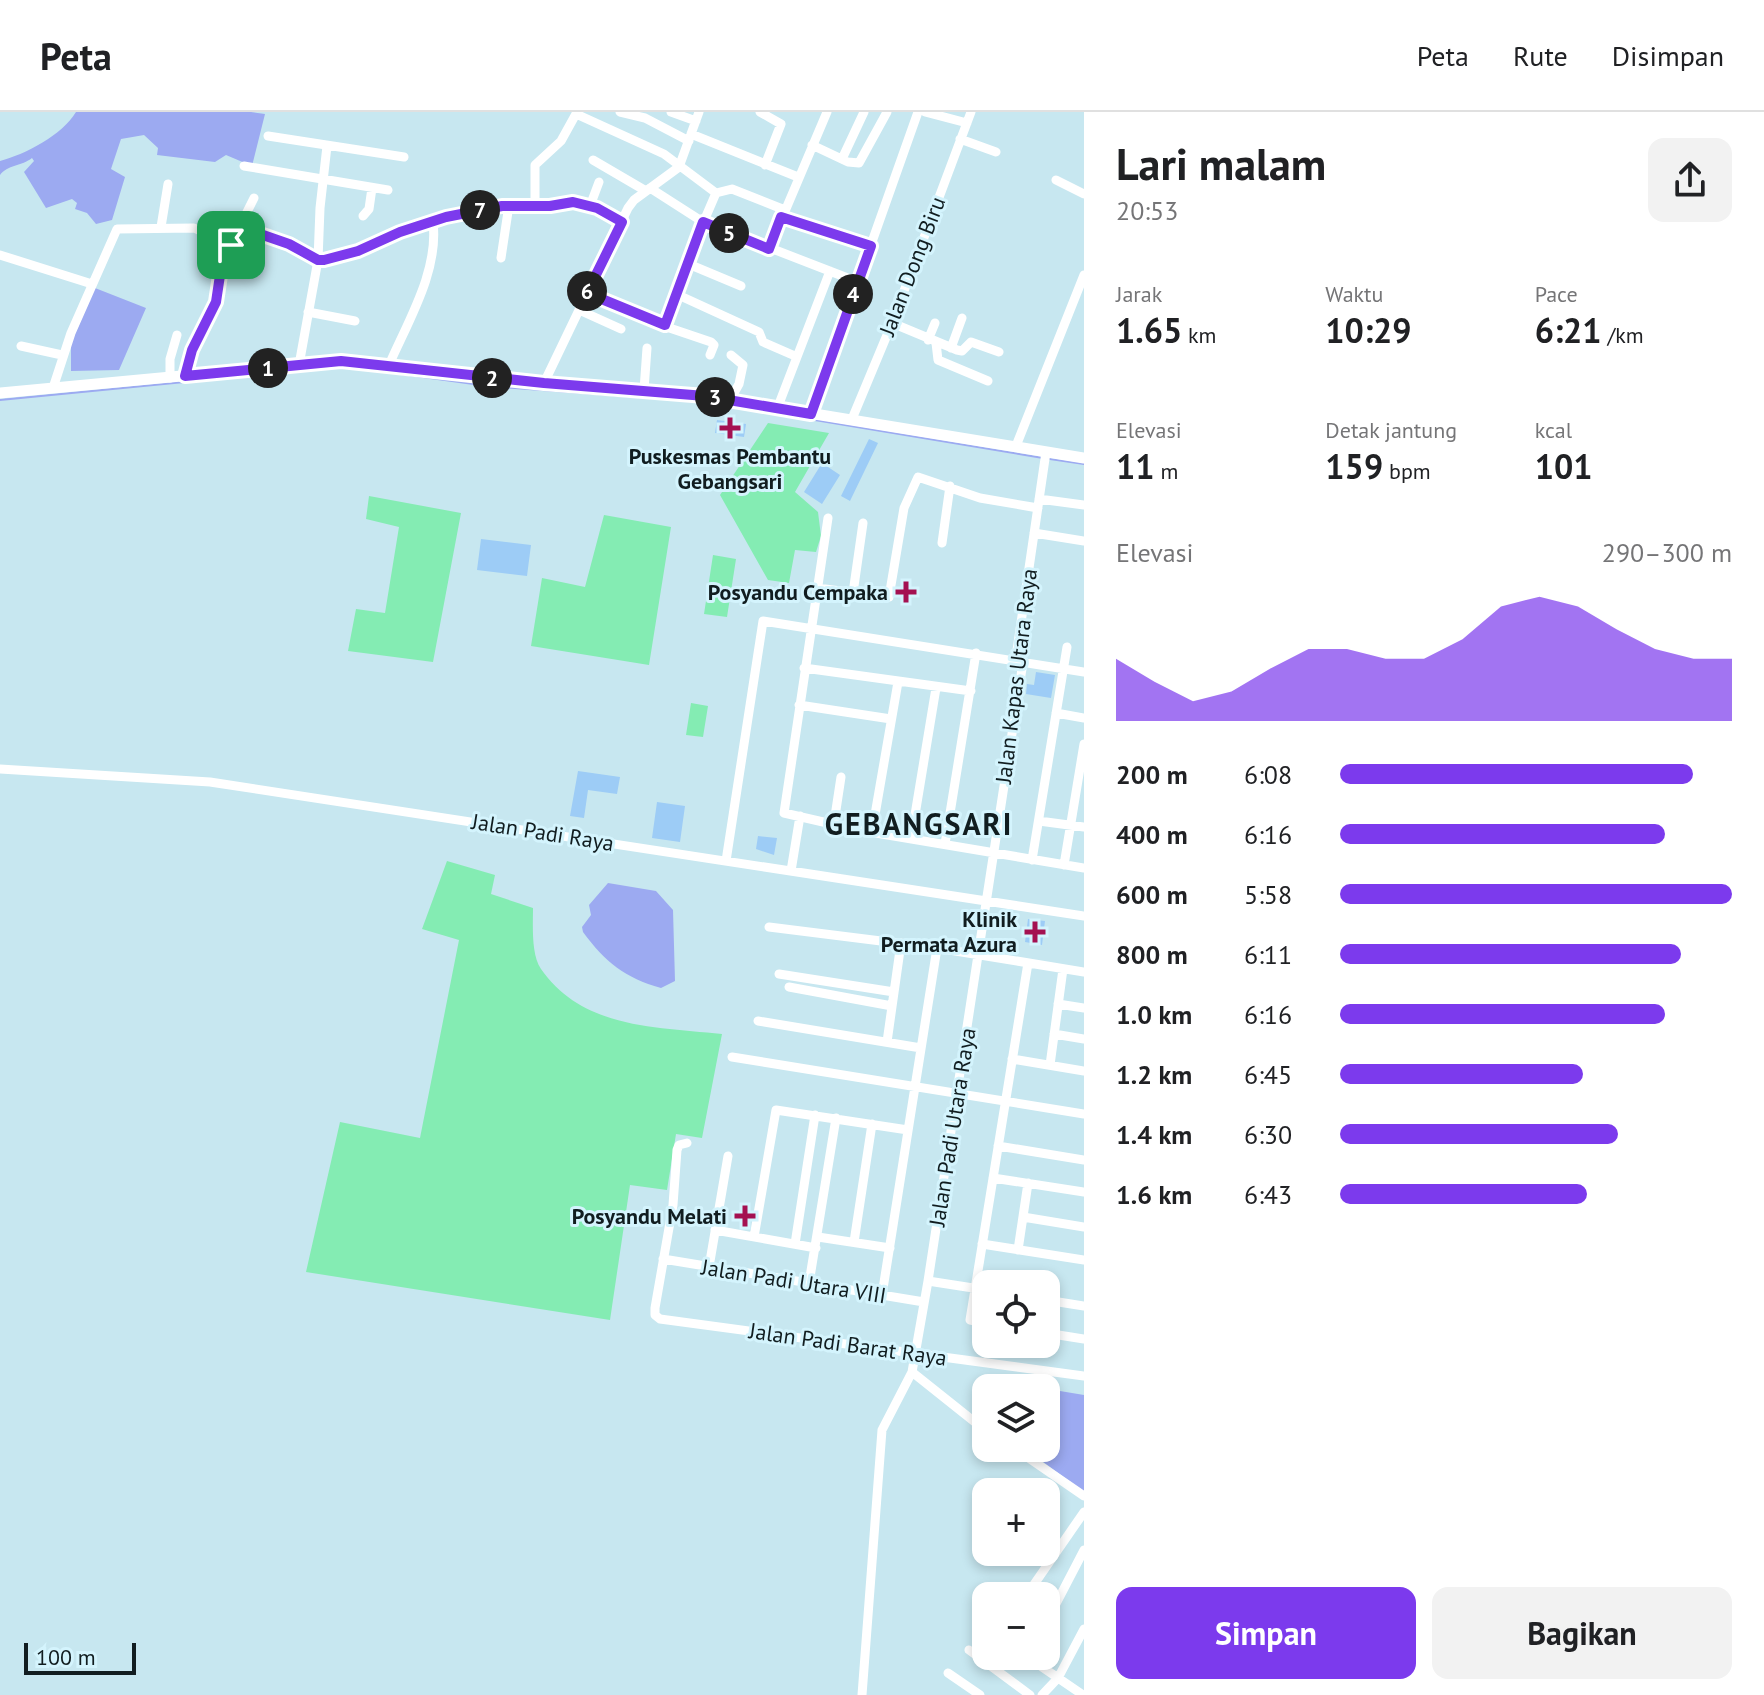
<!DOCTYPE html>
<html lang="id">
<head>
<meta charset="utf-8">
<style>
	:root { --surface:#fff; --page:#f2f2f2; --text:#202124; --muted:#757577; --line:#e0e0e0; --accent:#7c3aed }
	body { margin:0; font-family:"PT Sans",sans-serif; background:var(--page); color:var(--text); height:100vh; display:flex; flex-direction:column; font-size:30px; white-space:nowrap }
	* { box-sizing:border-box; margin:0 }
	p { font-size:26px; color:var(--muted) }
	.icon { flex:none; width:44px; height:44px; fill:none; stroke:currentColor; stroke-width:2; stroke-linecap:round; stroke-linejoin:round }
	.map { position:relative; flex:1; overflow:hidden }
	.details { display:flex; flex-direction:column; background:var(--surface); width:680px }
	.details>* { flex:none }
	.fabs { position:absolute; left:972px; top:1158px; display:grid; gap:16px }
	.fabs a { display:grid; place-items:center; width:88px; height:88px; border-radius:16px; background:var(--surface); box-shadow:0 4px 12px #0003; font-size:40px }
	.scale { position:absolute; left:24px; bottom:20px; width:112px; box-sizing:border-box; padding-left:8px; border:4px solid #111d20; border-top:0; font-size:22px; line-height:28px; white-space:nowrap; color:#111d20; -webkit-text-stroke:6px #d4f4fd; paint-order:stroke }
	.pin { position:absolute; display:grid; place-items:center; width:68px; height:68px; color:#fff; margin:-34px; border-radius:16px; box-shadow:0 4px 12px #0006 }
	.km { position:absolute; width:40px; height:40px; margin:-20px; border-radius:50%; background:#222; color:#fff; font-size:22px; line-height:40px; text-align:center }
	.round { display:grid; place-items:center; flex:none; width:84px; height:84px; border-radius:16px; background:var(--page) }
	.head { display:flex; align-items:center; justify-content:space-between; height:136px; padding:0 32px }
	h1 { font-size:44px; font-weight:800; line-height:60px }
	.metrics { display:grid; grid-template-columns:repeat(3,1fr); gap:12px; height:136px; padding:8px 32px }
	.metrics div { display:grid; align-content:center }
	.metrics b { font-size:34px; font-weight:800 }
	.metrics small { font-size:22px; font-weight:400 }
	.metrics p { font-size:22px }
	.chart { height:224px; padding:16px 32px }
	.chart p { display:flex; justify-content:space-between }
	.chart svg { width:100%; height:144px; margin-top:8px; fill:var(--accent); opacity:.7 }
	.cta { display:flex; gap:16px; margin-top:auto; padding:16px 32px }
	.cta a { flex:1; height:92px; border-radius:16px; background:var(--accent); color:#fff; font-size:32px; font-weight:800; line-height:92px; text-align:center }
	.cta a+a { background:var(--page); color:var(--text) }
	ul { padding:0 32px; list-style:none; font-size:26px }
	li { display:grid; grid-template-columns:128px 96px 1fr; align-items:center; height:60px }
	li i { height:20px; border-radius:10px; background:var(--accent) }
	header { display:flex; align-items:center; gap:48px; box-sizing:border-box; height:112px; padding:0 40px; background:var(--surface); border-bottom:2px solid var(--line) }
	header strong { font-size:38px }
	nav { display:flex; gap:44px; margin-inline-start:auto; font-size:28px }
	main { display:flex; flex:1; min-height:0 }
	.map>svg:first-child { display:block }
	.green { fill:#84ecb3 }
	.water { fill:#9caaf1 }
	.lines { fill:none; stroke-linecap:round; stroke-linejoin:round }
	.stream { stroke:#9caaf1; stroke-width:2 }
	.building { fill:#9dccf6 }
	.minor { stroke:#fff; stroke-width:9 }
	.tertiary { stroke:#fff; stroke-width:11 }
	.route-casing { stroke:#fff; stroke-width:16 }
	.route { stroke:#7c3aed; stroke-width:10 }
	.poi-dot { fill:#a41151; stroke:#d4f4fd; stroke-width:3 }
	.labels { text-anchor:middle; stroke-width:6; stroke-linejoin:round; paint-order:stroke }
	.street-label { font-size:22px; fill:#111d20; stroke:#d4f4fd }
	.poi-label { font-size:22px; font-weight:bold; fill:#111d20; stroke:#d4f4fd; text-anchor:end }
	.district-label { font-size:30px; font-weight:bold; letter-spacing:2px; fill:#111d20; stroke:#d4f4fd }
</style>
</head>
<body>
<header>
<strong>Peta</strong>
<nav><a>Peta</a><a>Rute</a><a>Disimpan</a></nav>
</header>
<main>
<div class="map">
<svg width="1084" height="1583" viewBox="0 0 1084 1583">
	<rect width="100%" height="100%" fill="#c7e7f0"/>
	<!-- green -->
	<path class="green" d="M768 311 829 321 795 380 818 400 821 424 816 440 795 438 789 471 768 468 720 383Z
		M369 384 461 401 433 550 348 539 356 497 385 501 399 415 366 407Z
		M604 403 671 415 649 553 531 534 542 466 585 475Z
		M713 443 736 447 727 505 704 502Z
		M691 591 708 594 703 625 686 623Z
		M447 749 495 763 491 782 533 796C533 813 531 843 541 857 583 917 656 915 722 922L702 1026 676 1022 667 1078 630 1073 610 1208 306 1160 340 1010 420 1026 459 828 422 817Z"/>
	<!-- water -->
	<path class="water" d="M76 0H251L265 2 252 54 226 43 215 50 157 43 158 36 144 23 121 27 111 57 125 65 112 108 96 112 87 101 75 97 77 91 72 87 46 96 24 60 34 49 32 46C22 54 7 53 0 63V49C26 42 62 23 76 0Z
		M95 176 146 196 119 258 71 259V231Z
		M608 771 656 779 673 798 675 869 661 876C625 866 605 850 583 820L582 815 591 803 589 793Z
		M1060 1279 1084 1283V1380L1031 1341 1034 1336H1046V1309Z"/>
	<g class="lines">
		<!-- stream -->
		<path class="stream" d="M300 258 342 255
			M380 259 488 274 706 290 1043 346
			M0 288 266 262
			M1050 347 1084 352"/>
	</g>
	<!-- building -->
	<path class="building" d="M717 308 746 312 744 325 715 321Z
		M869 327 878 331 850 389 841 384Z
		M822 351 840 363 822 392 804 380Z
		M481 427 531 433 527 464 477 458Z
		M1036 560 1055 563 1051 586 1026 582 1027 572 1034 573Z
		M578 659 620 665 617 682 588 678 584 706 570 704Z
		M657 690 685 694 680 730 652 726Z
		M758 724 777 726 774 743 756 737Z
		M1028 807 1045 809 1042 833 1025 830Z"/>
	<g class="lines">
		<!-- minor -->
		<path class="minor" d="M620 0 645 6 689 29
			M671 0 696 9
			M760 0 781 12 765 53
			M925 0 967 11
			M576 2 664 42 716 81 732 77 785 98
			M691 22 798 65
			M268 24 404 45
			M960 27 996 40
			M812 33 848 50 859 51 887 0
			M842 47 864 0
			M593 48 646 79
			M244 54 388 78
			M679 55 699 0
			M1056 68 1084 82
			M650 76 703 110 858 170
			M535 93V53L561 29 577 0
			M590 94 599 70
			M363 104 369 97 372 76
			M781 105 871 134
			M161 115 168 72
			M240 115 289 132 318 148C348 146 372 130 400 120 447 102 495 93 546 94 556 94 566 89 576 91 593 94 607 102 622 110
			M769 137 827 0
			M0 143 92 172
			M501 146 509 93
			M686 151 741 174
			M587 181 640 206 711 230 714 233 710 243
			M676 182 759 220 763 230 795 244
			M579 198 621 217
			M308 200 355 209
			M892 211 957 238 962 239 971 230 999 240
			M665 213 686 151 716 81
			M928 228 935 211
			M936 231 938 248 988 269
			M21 234 62 243
			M951 236 962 206
			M299 253 318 148 320 96 327 34
			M389 253C408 209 439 159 433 110
			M185 264 192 238 216 190 222 150 254 86
			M170 266V247L177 223
			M544 271 628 96 634 88 679 55
			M53 276 71 221 117 117 194 116 231 133
			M644 278 647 236
			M730 288 739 272 743 253 731 243
			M777 297 830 159
			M811 302 918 0
			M852 307 892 211 971 0
			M1016 334 1084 163
			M1039 387 1084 393
			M828 406 784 701 858 718 1084 756
			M1034 421 1084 429
			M942 431 950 374
			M817 476 889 485 904 396 918 365 980 386 1038 396
			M853 481 863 411
			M804 556 971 579
			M799 593 891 607
			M1056 601 1084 606
			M0 657 210 670 1084 804
			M1039 709 1084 715
			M834 711 841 665
			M872 720 898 570
			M911 727 936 576
			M945 732 976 541
			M1032 748 1067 535
			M726 749 763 509 1084 560
			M1064 753 1084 632
			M791 759 800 704
			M769 815 937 836 1084 860
			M779 862 894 880
			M789 875 892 894
			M1058 892 1084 896
			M758 909 921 936
			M1054 922 1084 927
			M887 930 901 831
			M732 945 1084 1002
			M1012 947 1084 959
			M1050 953 1063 857
			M687 1031 679 1033 677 1038 673 1093 655 1196V1203L660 1207 1084 1264
			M998 1034 1084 1048
			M993 1066 1084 1080
			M1023 1105 1084 1115
			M715 1118 816 1136
			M754 1125 776 998 908 1018
			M818 1125 890 1136
			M854 1130 872 1012
			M795 1132 815 1003
			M982 1132 1084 1148
			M1018 1138 1028 1071
			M663 1147 924 1190
			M709 1155 728 1044
			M928 1169 986 1178
			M809 1171 836 1006
			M882 1183 937 836
			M1046 1188 1084 1194
			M986 1211 970 1208 1028 851
			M1046 1221 1084 1227
			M912 1260 986 1319
			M1014 1336 1084 1384
			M1026 1484 1084 1400
			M1046 1511 1084 1438
			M969 1538 1030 1583
			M1026 1544 1083 1583
			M948 1561 980 1583
			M862 1583 882 1318 912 1260 928 1169 1023 550 1017 538 1046 340
			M1042 1583 1058 1566 1084 1517"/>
		<!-- tertiary -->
		<path class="tertiary" d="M0 281 341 249 544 271 705 284 1084 346"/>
	</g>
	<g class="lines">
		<!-- route casing -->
		<g class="route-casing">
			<path id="route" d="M573 90 597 96 622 110 587 181 665 213 703 110 769 137 781 105 871 134 811 302 705 284 544 271 341 249 185 264 192 238 216 190 222 150 240 115 289 132 318 148H324L358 139 400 120 446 105 502 94H550Z"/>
		</g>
		<!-- route -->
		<use href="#route" class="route"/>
	</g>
	<!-- markers -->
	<g class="poi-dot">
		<path d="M726 304h8v8h8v8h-8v8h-8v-8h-8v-8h8z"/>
		<path d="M902 468h8v8h8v8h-8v8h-8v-8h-8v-8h8z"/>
		<path d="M1031 808h8v8h8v8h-8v8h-8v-8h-8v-8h8z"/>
		<path d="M741 1092h8v8h8v8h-8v8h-8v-8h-8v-8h8z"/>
	</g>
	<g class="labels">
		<!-- street labels -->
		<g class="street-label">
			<text transform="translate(912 154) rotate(-69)" y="8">Jalan Dong Biru</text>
			<text transform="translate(1016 564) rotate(-83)" y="8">Jalan Kapas Utara Raya</text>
			<text transform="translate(543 720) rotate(9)" y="8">Jalan Padi Raya</text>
			<text transform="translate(952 1015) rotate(-81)" y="8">Jalan Padi Utara Raya</text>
			<text transform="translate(794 1169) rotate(9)" y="8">Jalan Padi Utara VIII</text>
			<text transform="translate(848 1232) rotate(8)" y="8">Jalan Padi Barat Raya</text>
		</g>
		<!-- poi labels -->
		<g class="poi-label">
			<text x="730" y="352" text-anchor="middle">Puskesmas Pembantu<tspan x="730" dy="25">Gebangsari</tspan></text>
			<text x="888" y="488">Posyandu Cempaka</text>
			<text x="1017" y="815">Klinik<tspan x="1017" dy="25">Permata Azura</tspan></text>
			<text x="727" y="1112">Posyandu Melati</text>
		</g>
		<!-- district labels -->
		<g class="district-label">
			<text x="919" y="723">GEBANGSARI</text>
		</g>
	</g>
</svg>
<div class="fabs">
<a><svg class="icon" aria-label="locate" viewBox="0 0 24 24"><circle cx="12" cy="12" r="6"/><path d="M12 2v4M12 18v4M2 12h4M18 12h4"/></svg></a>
<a><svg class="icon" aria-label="layers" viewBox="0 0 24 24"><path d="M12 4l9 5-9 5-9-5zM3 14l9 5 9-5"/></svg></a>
<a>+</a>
<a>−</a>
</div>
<div class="scale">100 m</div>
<div class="pin" style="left:231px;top:133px;background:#1e9e55"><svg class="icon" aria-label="arrive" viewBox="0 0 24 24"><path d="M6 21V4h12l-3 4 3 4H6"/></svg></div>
<b class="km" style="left:268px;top:256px">1</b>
<b class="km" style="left:492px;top:266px">2</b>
<b class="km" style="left:715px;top:285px">3</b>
<b class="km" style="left:853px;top:182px">4</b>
<b class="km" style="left:729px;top:121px">5</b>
<b class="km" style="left:587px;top:179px">6</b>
<b class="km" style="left:480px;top:98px">7</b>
</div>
<section class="details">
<div class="head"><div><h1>Lari malam</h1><p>20:53</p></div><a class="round"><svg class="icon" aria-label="share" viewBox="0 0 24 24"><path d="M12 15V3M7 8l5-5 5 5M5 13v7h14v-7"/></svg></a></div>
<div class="metrics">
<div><p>Jarak</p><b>1.65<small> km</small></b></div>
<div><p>Waktu</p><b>10:29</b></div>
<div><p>Pace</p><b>6:21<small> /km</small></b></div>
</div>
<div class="metrics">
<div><p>Elevasi</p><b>11<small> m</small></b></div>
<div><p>Detak jantung</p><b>159<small> bpm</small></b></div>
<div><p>kcal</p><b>101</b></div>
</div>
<div class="chart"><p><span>Elevasi</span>290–300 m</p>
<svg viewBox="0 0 160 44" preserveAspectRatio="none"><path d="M0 44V25L10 32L20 38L30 35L40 28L50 22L60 22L70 25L80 25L90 19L100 9L110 6L120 9L130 16L140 22L150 25L160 25V44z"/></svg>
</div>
<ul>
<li><b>200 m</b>6:08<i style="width:90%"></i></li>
<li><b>400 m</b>6:16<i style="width:83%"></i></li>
<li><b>600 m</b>5:58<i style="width:100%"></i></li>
<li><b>800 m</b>6:11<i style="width:87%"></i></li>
<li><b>1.0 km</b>6:16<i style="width:83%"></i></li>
<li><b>1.2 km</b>6:45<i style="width:62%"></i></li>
<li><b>1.4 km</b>6:30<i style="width:71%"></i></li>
<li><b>1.6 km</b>6:43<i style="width:63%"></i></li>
</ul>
<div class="cta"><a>Simpan</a><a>Bagikan</a></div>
</section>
</main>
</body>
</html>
